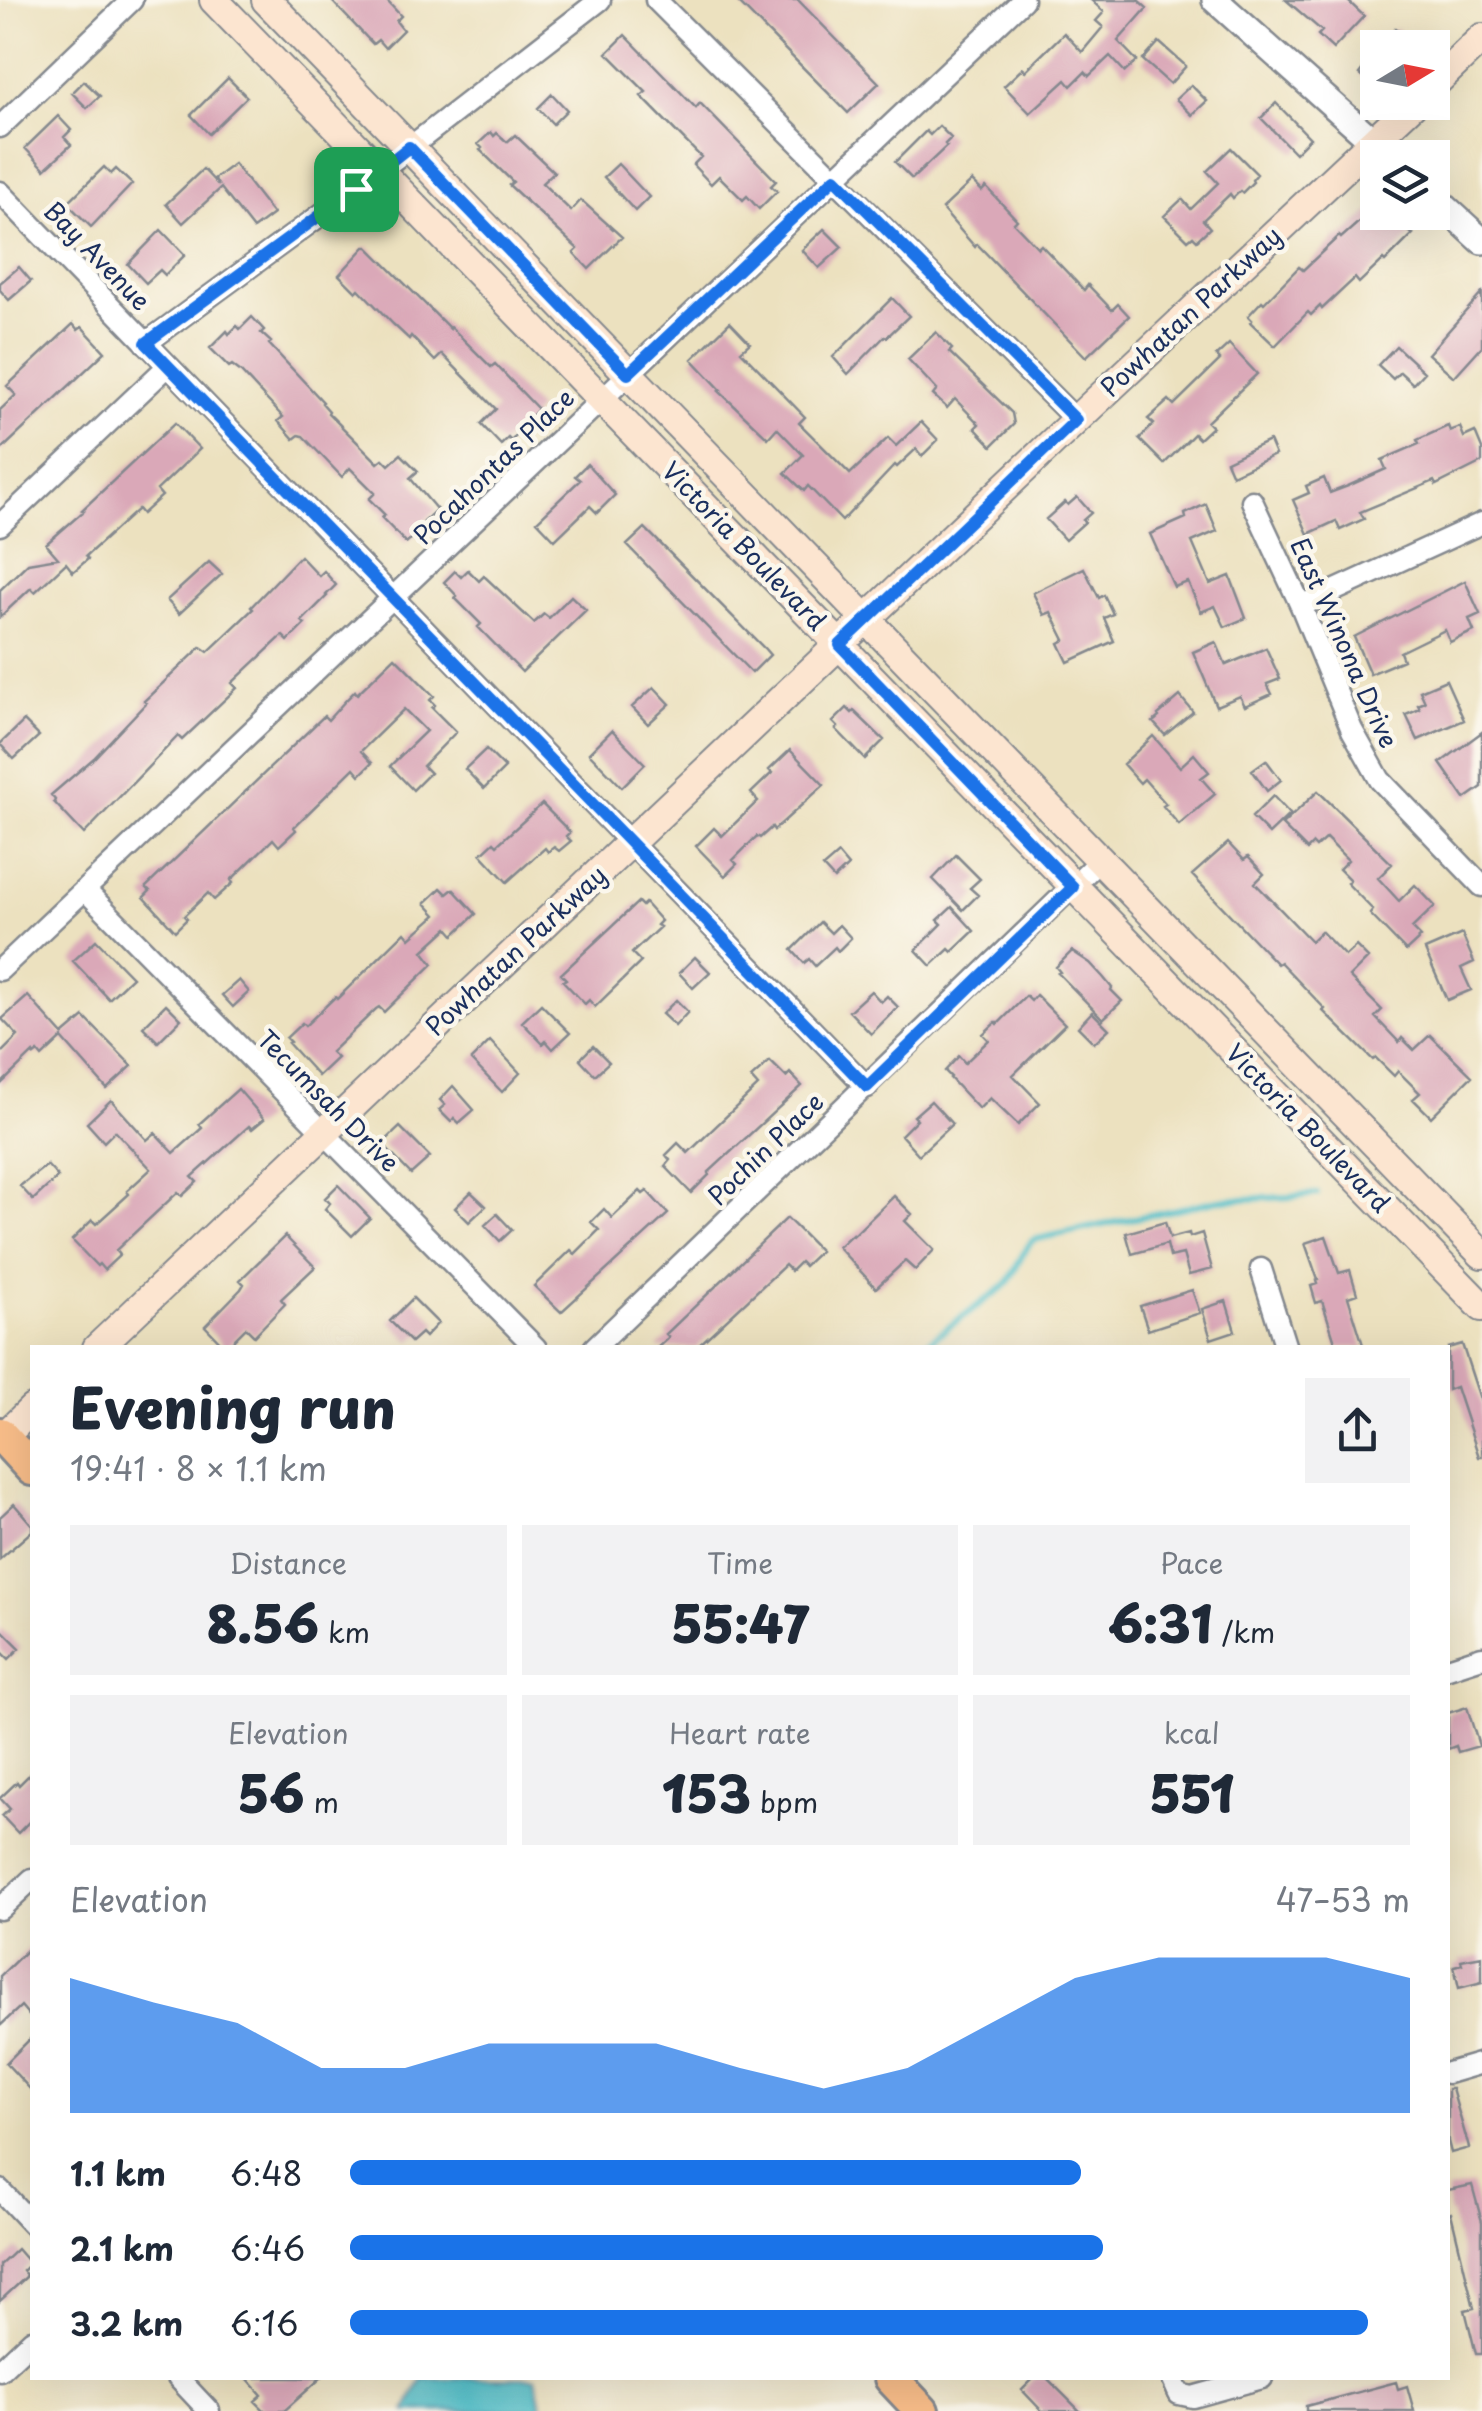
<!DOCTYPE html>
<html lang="en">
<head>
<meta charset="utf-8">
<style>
	:root { --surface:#fff; --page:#f2f2f3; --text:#1f2937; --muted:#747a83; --accent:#1a73e8 }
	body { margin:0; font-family:"Playpen Sans",sans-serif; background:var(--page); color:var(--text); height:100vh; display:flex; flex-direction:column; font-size:38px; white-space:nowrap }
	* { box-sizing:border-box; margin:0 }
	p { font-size:32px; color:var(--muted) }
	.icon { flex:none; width:55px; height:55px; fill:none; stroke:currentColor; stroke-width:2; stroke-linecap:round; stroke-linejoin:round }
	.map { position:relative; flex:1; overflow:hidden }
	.panel { position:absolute; left:30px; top:1345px; width:1420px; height:1035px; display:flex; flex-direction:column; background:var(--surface); border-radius:0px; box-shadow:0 10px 40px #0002 }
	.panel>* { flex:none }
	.needle { width:65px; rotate:80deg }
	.fabs { position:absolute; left:1360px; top:30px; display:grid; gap:20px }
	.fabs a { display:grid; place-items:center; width:90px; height:90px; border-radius:0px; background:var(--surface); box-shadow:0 10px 40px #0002; font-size:50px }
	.pin { position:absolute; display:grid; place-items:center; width:85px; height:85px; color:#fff; margin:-42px; border-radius:20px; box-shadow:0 5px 15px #0006 }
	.round { display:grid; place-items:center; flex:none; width:105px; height:105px; border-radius:0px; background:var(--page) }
	.head { display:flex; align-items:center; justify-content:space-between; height:170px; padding:0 40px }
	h1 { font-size:55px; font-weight:800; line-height:75px }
	.metrics { display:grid; grid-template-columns:repeat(3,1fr); gap:15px; height:170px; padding:10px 40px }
	.metrics div { display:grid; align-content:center; border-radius:0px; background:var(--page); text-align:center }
	.metrics b { font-size:50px; font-weight:800 }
	.metrics small { font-size:28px; font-weight:400 }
	.metrics p { font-size:28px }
	.chart { height:280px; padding:20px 40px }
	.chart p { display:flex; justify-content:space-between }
	.chart svg { width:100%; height:180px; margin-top:10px; fill:var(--accent); opacity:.7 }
	ul { padding:0 40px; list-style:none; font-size:32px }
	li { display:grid; grid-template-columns:160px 120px 1fr; align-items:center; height:75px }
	li i { height:25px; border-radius:12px; background:var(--accent) }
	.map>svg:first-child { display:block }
	.water { fill:#52bfc9; stroke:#367794; stroke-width:2.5 }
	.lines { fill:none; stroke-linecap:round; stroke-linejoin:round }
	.stream { stroke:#52bfc9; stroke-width:6 }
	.building { fill:#daa8b8 }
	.minor-casing { stroke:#84888e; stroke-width:25 }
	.tertiary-casing { stroke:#84888e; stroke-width:30 }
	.secondary-casing { stroke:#84888e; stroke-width:32 }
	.primary-casing { stroke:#84888e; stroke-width:38 }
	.minor { stroke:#fff; stroke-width:20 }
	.tertiary { stroke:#fff; stroke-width:25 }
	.secondary { stroke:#fce5d0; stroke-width:28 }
	.primary { stroke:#f8bd89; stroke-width:32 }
	.route-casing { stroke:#fff; stroke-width:20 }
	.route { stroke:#1a73e8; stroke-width:12 }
	.labels { text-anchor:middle; stroke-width:9; stroke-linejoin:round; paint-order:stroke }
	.street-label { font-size:25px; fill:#1b2f5e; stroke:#fbf7ec }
</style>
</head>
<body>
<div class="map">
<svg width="1482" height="2411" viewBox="0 0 1482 2411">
	<rect width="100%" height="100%" fill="#fbf7ec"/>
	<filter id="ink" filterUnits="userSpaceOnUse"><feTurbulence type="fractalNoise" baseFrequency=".01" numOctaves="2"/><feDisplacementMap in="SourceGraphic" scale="20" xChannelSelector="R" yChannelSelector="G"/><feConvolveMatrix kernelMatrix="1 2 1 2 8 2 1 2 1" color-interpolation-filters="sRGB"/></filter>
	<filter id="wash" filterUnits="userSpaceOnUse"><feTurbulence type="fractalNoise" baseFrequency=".0048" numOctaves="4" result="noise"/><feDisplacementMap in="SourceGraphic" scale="40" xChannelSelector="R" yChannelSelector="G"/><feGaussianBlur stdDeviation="2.25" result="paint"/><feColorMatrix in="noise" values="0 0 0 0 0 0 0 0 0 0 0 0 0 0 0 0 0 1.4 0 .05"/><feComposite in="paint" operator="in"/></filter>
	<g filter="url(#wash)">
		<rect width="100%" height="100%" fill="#ece1bf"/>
		<!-- water -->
		<path class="water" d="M422 2378H536L543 2411H406Z"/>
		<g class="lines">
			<!-- stream -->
			<path class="stream" d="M920 1348 1006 1285C1017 1271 1020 1253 1033 1240L1219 1200 1290 1197 1317 1194"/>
		</g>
		<g id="blocks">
			<!-- building -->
			<path class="building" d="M331 0H386L401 16 396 21 403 30 385 48 378 40 373 44Z
				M736 0H798L879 83 848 113Z
				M1091 0H1138L1147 8 1118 41 1137 61 1125 72 1110 56 1089 76 1085 72 1071 86 1066 80 1030 113 1004 86 1023 68 1025 71 1064 33 1082 52 1103 27 1096 21 1104 12Z
				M1286 0H1347L1364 16 1333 49 1318 35 1322 31Z
				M1395 28 1419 48H1380Z
				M625 35 696 108 700 103 776 181 771 186 777 191 759 209 747 196 743 200 719 176 711 184 693 165 701 157 641 96 646 92 607 53Z
				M1159 42 1186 66 1170 84 1143 60Z
				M1378 50V76L1371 84 1359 74Z
				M228 78 247 97 209 134 191 115Z
				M84 81 100 96 87 108 72 93Z
				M1191 85 1207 101 1192 115 1176 99Z
				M552 94 567 110 553 124 538 108Z
				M1276 103 1310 138 1295 153 1261 118Z
				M58 116 71 130 64 137 71 145 45 169 25 148Z
				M939 126 951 138 945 144 947 146 912 179 895 162 926 131 930 135Z
				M491 132 494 136 497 133 507 142 515 135 554 172 542 183 571 211 581 200 622 237 589 269 574 253 578 249 509 185 513 182 480 150 482 148 478 144Z
				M1231 148 1257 174 1252 180 1253 182 1242 193 1240 191 1233 198 1230 194 1203 220 1210 228 1197 240 1193 236 1188 240 1164 216 1182 199 1191 209 1218 183 1207 171Z
				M234 164 273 214 253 229 221 188 183 223 166 204 203 169 219 186 214 179Z
				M618 164 649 197 635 211 604 177Z
				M104 167 111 174 116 169 132 184 91 227 67 203Z
				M972 181 982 191 986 187 1017 220 1014 223 1038 248 1041 245 1084 290 1088 285 1112 310 1118 304 1129 316 1086 357 977 244 975 247 942 209Z
				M1370 212H1405L1417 225 1410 232 1413 234 1385 262 1383 260 1359 283 1355 278 1322 309 1320 306 1311 315 1308 312 1275 346 1250 322 1252 320 1248 316 1262 301 1264 303 1299 267 1303 270 1339 236 1341 238Z
				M824 229 842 247 819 268 802 250Z
				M161 230 185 255 165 275 160 270 146 283 128 264Z
				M365 247H368L450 329 451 327 491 367 495 364 538 409 532 416 534 418 511 441 508 438 501 445 481 424 496 409 442 354 435 361 411 336 409 339 393 324 359 289 356 292 339 275Z
				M19 267 31 281 9 300 0 290V283Z
				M1482 293V346L1454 377 1428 354Z
				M892 298 909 316 887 337 885 336 848 374 833 357Z
				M252 317 264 330 261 333 271 342 269 344 323 402 322 403 329 411 328 413 378 463 383 459 389 465 401 454 418 471 410 478 437 510 424 522 426 525 406 543 382 518 385 515 369 499 375 493 350 468 342 477 303 436 299 435 294 439 278 421 283 417 281 415 241 372 232 365 229 367 210 348 227 331 229 334 237 326 240 329Z
				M730 322 750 343 741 351 805 417 799 423 850 474 888 438 896 446 921 422 938 440 922 456 916 449 897 467 895 465 842 521 808 486 804 491 785 473 803 455 777 428 768 438 719 391 721 390 692 359Z
				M73 324 78 330 82 327 105 352 0 451V410L16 395 7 386Z
				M936 332 952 349 949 352 1012 413 1014 424 992 446 975 428 979 424 955 399 947 408 933 395 937 390 908 359Z
				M1229 344 1257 374 1207 422 1212 427 1199 439 1194 434 1164 464 1139 439 1154 424 1148 419 1169 400 1174 405 1220 360 1216 356Z
				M1396 346 1424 372 1413 384 1400 372 1393 379 1378 365Z
				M175 423 200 449 157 490 162 496 142 514 138 509 86 556 88 559 73 572 66 563 35 592 31 588 0 617V590L28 563 58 558 46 544 84 511 82 510Z
				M1448 426 1450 431 1460 427 1464 437 1475 432 1482 449V462L1436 485 1434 481 1360 512 1364 519 1340 530 1336 521 1308 534 1293 500 1309 493 1306 486 1324 478 1330 493 1348 486 1386 469 1382 460 1419 444 1417 440Z
				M1269 441 1275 455 1232 475 1226 461Z
				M587 464 615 495 597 513 590 506 555 540 537 521 580 480 575 476Z
				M1077 497 1091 513 1083 520 1085 522 1065 540 1046 519 1065 502 1068 505Z
				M1206 504 1217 531 1192 542 1210 584 1230 576 1246 618 1225 627 1215 606 1201 612 1188 582 1174 587 1150 534 1186 518 1185 514Z
				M645 528 764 648 770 655 752 673 627 545Z
				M300 556 319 576 324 571 336 585 326 595 327 596 302 621 305 624 288 641 283 636 281 637 232 683 237 688 182 740 178 736 84 834 54 802 55 800 51 795 94 758 146 703 144 701 201 647 208 652 253 609 251 607Z
				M209 562 222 574 179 614 167 600Z
				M1084 568 1099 598 1104 595 1113 614 1104 618 1114 641 1068 662 1059 643 1065 640 1051 612 1044 615 1033 593Z
				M468 570 479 581 484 576 534 623 544 614 549 618 571 596 586 610 522 672 478 627 481 624 455 598 457 596 444 582 455 571 461 577Z
				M1465 581 1480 614 1469 619 1474 631 1450 642 1445 630 1400 652 1403 660 1370 674 1354 637Z
				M1216 642 1226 665 1266 648 1280 679 1267 684 1272 694 1245 706 1240 696 1216 706 1193 652Z
				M395 657 434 696 430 700 435 705 432 708 456 732 423 766 430 773 413 790 390 766 426 731 404 709 361 751 372 763 360 775 354 768 294 827 296 830 279 846 273 839 231 880 233 883 214 900 208 893 184 916 187 919 175 931 144 897 150 891 146 887 324 716 328 720 346 700 355 691 357 694Z
				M1446 680 1464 720 1418 740 1406 715 1420 709 1418 705 1425 702 1420 691Z
				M654 687 670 704 648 724 632 707Z
				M1180 696 1193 712 1165 735 1153 722 1159 717 1158 715Z
				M847 708 852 713 854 711 884 740 865 759 836 729 838 727 833 722Z
				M24 721 39 736 14 759 0 744Z
				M612 730 645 764 622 787 589 753Z
				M1482 732V787L1465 799 1440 763Z
				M1153 736 1180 767 1194 754 1209 772 1201 778 1215 794 1179 825 1163 806 1166 804 1144 779 1140 783 1123 764Z
				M486 749 505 768 484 789 465 769Z
				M790 750 824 785 774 830 772 827 760 838 757 836 733 860 737 864 725 876 696 846 714 828 722 836 758 801 751 793 772 773 769 770Z
				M1266 760 1281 780 1267 791 1252 770Z
				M1318 791 1392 864 1378 878 1399 901 1415 885 1435 906 1412 928 1421 937 1406 951 1370 914 1373 910 1347 883 1350 880 1339 869 1348 860 1326 838 1316 847 1313 844 1307 850 1282 825Z
				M1273 796 1290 814 1269 834 1252 817Z
				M542 804 570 832 566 836 571 841 559 851 554 847 548 852 545 848 507 882 481 854 494 842 497 845Z
				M1228 843 1244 860 1248 857 1264 874 1255 883 1311 941 1321 931 1345 956 1356 946 1368 958 1349 977 1382 1010 1375 1017 1399 1042 1402 1038 1414 1050 1430 1035 1472 1076 1431 1117 1413 1099 1420 1093 1398 1071 1394 1076 1376 1058 1373 1060 1323 1011 1325 1009 1280 962 1277 964 1192 875Z
				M838 854 848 866 834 879 823 867Z
				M956 855 980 879 970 888 978 895 963 910 933 879Z
				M441 888 447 894 453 889 476 914 454 935 448 928 423 951 433 964 384 1012 379 1007 376 1009 331 1052 337 1058 318 1076 288 1043 290 1042 286 1038 302 1023 305 1026 335 997 337 999 405 932 410 938 436 915 425 903Z
				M638 902 642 906 645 903 661 921 657 925 660 927 632 953 641 962 595 1007 589 1000 585 1004 563 981 566 979 561 974Z
				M952 907 974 931 952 952 949 949 931 966 916 950 942 924 938 920Z
				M820 922 831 933 839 925 851 938 838 951 835 947 815 966 809 959 804 963 792 950Z
				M1462 934 1474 962 1461 968 1471 990 1447 1000 1425 950Z
				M96 940 132 977 109 999 73 961Z
				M1072 951 1090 963 1103 977 1112 988 1111 990 1122 1001 1103 1019 1058 973 1060 972 1056 967Z
				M695 957 710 972 693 988 679 973Z
				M239 980 249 992 233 1007 222 995Z
				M871 991 881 1002 887 996 898 1007 871 1034 849 1011Z
				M1036 995 1065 1024 1013 1075 1040 1103 1018 1125 990 1098 979 1109 950 1078 951 1077 945 1071 959 1056 965 1063 989 1040 983 1034 996 1022 998 1024 1026 996 1031 1001Z
				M28 996 63 1035 84 1017 132 1066 107 1089 62 1038 42 1057 38 1052 34 1055 33 1053 0 1085V1054L18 1036 2 1019Z
				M676 1000 688 1012 675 1026 662 1014Z
				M166 1004 181 1019 158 1042 143 1027Z
				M541 1004 570 1033 553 1049 546 1041 543 1044 522 1022Z
				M1092 1012 1109 1029 1094 1043 1078 1027Z
				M490 1041 520 1073 502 1092 471 1060Z
				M593 1046 609 1062 595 1075 580 1059Z
				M770 1061 786 1077 790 1073 802 1086 708 1173 709 1175 691 1193 665 1166 670 1160 666 1155 678 1143 688 1153 758 1086 751 1078Z
				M453 1086 474 1110 459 1123 454 1118 451 1122 439 1110 445 1105 440 1100Z
				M238 1089 264 1119 252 1129 249 1126 192 1177 197 1182 182 1196 178 1192 116 1250 120 1255 104 1270 99 1264 97 1266 72 1240 92 1220 96 1224 129 1194 127 1191 151 1169 115 1131 104 1142 87 1123 111 1100 147 1140 155 1133 174 1153 202 1128 199 1124Z
				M931 1101 952 1124 919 1155 901 1135 917 1119 914 1116Z
				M400 1127 430 1157 411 1174 382 1144Z
				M47 1165 58 1177 33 1200 20 1186Z
				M338 1185 370 1218 352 1236 325 1209 330 1203 325 1198Z
				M640 1191 643 1194 647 1191 668 1214 561 1312 534 1286 571 1250 575 1254 599 1230 591 1222 604 1209 612 1218Z
				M471 1192 486 1206 469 1222 455 1208Z
				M894 1196 912 1214 905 1221 934 1250 915 1270 905 1261 876 1288 838 1247 852 1234 853 1236Z
				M497 1214 512 1230 500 1241 485 1225Z
				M787 1218 820 1251 804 1266 800 1262 791 1271 785 1265 696 1348H657L669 1337 666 1334Z
				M1165 1222 1170 1238 1189 1233 1190 1237 1202 1233 1212 1269 1189 1275 1183 1254 1170 1257 1167 1244 1132 1254 1126 1233Z
				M285 1236 315 1267 281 1299 285 1304 254 1336 246 1328 226 1348 205 1326 241 1289 244 1284 240 1280Z
				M1326 1236 1339 1273 1350 1270 1357 1294 1348 1297 1364 1348H1337L1323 1304 1322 1301 1316 1303 1311 1286 1317 1284 1316 1281 1318 1280 1305 1243Z
				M1192 1290 1200 1313 1148 1330 1140 1306Z
				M413 1298 438 1323 425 1337 421 1333 411 1342 390 1321Z
				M1226 1301 1235 1331 1211 1339 1202 1309Z
				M1462 1344 1482 1405V1457H1479L1456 1387 1448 1390V1348Z
				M14 1504 32 1525V1531L0 1559V1517Z
				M0 1628 20 1648 9 1659 0 1650Z
				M1467 1707 1479 1746 1458 1752 1456 1746 1448 1749V1713Z
				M32 1772V1819L18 1833 2 1816 10 1809 0 1798 17 1782 19 1785Z
				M32 1945V2019L21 2006 0 2026V1976Z
				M1482 1956V1982L1459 1988 1454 1966 1462 1964 1461 1960Z
				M32 2037V2091L6 2063Z
				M1448 2089H1452L1469 2148 1451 2153 1448 2141Z
				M1472 2185 1482 2222V2354H1476L1465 2310 1474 2308 1451 2213 1448 2214V2190Z
				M17 2249 30 2264 23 2271 27 2276 0 2301V2265Z
				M247 2378H321L284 2411H265L255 2401 262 2395Z
				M1034 2378H1047L1080 2411H1042L1022 2390Z
				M1396 2382 1398 2389 1407 2386 1414 2411H1306V2406Z"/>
		</g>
	</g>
	<g filter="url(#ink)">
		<use href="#blocks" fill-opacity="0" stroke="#84888e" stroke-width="2.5"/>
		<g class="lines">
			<!-- minor casing -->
			<g class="minor-casing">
				<path id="minor" d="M656 0 1076 420
					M0 127 132 0
					M0 192 867 1087
					M146 343 356 189 600 0
					M1252 501 1301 606 1352 730 1380 780 1482 886
					M0 525 168 366
					M1301 606 1482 523
					M85 890 536 1348
					M0 970 1023 0
					M1261 1269 1286 1348
					M594 1348 1101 859
					M1448 1668 1482 1657
					M0 1909 32 1879
					M1448 2073 1482 2063
					M0 2190 32 2224
					M0 2370 32 2340
					M178 2378 209 2411
					M1172 2378 1179 2394 1193 2397 1262 2378"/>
			</g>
			<!-- tertiary casing -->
			<g class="tertiary-casing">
				<path id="tertiary" d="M1215 0 1392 158
					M1432 195 1482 241"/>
			</g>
			<!-- secondary casing -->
			<g class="secondary-casing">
				<path id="secondary" d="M214 0 1482 1307
					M266 0 1482 1254
					M1432 86 1482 38
					M97 1348 1076 420 1415 102
					M0 1440 32 1409"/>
			</g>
			<!-- primary casing -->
			<g class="primary-casing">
				<path id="primary" d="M0 1434 32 1469
					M891 2378 922 2411"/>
			</g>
			<!-- minor -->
			<use href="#minor" class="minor"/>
			<!-- tertiary -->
			<use href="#tertiary" class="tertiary"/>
			<!-- secondary -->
			<use href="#secondary" class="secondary"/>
			<!-- primary -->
			<use href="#primary" class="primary"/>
		</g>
	</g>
	<g class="lines" filter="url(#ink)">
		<!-- route casing -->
		<g class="route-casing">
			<path id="route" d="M409 147 628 374 835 178 1076 420 840 645 1073 887 867 1087 146 343 356 189Z"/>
		</g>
		<!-- route -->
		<use href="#route" class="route"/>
	</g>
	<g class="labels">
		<!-- street labels -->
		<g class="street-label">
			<text transform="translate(97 256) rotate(46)" y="9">Bay Avenue</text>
			<text transform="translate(1191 312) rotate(-43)" y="9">Powhatan Parkway</text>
			<text transform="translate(494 467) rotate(-44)" y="9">Pocahontas Place</text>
			<text transform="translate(744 546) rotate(46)" y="9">Victoria Boulevard</text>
			<text transform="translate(1344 643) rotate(66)" y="9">East Winona Drive</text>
			<text transform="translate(516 951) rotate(-43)" y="9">Powhatan Parkway</text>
			<text transform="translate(328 1101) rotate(45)" y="9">Tecumsah Drive</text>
			<text transform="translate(1308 1128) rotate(46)" y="9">Victoria Boulevard</text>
			<text transform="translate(766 1149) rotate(-44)" y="9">Pochin Place</text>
		</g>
	</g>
</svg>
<div class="fabs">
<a><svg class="needle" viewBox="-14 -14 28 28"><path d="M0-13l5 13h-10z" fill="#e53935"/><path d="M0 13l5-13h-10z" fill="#747a83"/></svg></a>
<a><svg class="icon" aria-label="layers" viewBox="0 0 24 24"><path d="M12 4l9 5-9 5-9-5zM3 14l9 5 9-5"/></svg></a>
</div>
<div class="pin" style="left:356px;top:189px;background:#1e9e55"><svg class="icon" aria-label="arrive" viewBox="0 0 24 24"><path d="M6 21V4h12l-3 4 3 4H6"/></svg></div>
<section class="panel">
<div class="head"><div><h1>Evening run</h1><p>19:41 · 8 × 1.1 km</p></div><a class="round"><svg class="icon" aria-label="share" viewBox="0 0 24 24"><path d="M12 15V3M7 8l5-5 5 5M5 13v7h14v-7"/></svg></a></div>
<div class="metrics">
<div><p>Distance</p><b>8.56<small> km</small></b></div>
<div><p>Time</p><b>55:47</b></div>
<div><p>Pace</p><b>6:31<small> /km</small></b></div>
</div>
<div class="metrics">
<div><p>Elevation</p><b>56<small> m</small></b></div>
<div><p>Heart rate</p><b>153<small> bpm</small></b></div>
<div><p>kcal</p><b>551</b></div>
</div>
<div class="chart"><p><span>Elevation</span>47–53 m</p>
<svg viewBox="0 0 160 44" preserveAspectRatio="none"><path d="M0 44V11L10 17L20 22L30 33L40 33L50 27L60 27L70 27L80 33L90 38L100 33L110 22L120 11L130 6L140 6L150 6L160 11V44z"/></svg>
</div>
<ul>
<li><b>1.1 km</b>6:48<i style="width:69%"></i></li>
<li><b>2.1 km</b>6:46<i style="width:71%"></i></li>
<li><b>3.2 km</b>6:16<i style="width:96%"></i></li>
</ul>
</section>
</div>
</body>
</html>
